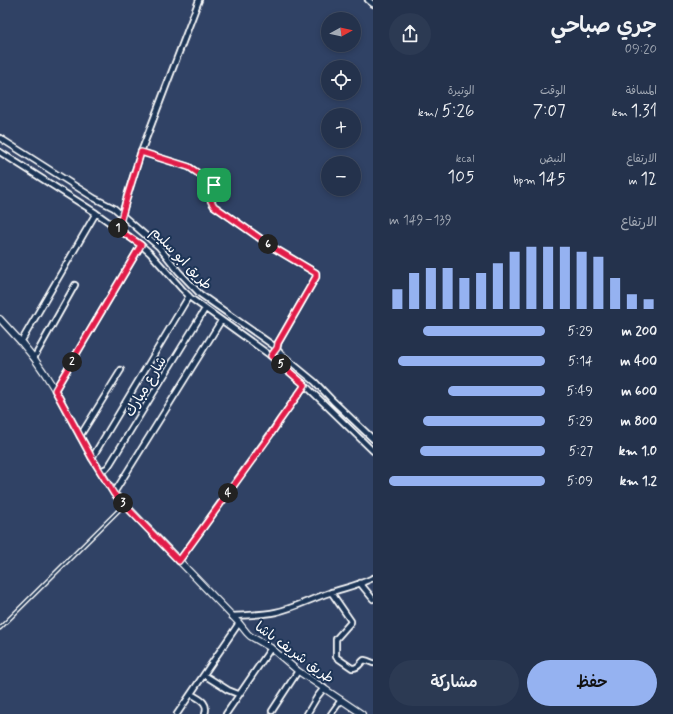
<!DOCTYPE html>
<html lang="ar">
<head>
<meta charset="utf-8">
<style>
	:root { --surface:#24324c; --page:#2c3a53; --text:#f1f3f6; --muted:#a3aab5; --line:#414d64; --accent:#95b2f1 }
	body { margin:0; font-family:Mynerve,"Playpen Sans Arabic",sans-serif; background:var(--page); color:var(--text); direction:rtl; height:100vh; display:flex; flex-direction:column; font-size:15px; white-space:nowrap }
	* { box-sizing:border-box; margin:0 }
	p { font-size:13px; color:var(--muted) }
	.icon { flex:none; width:22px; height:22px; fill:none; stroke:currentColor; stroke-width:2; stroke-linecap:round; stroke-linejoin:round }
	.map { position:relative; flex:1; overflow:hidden; direction:ltr }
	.sheet { display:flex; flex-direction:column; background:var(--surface); width:300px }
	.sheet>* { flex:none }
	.needle { width:26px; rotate:82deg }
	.buttons { position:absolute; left:321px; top:12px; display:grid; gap:8px }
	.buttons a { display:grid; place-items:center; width:40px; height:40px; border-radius:50%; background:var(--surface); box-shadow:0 2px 6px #0003,0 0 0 1px var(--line); font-size:20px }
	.pin { position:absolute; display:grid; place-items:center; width:34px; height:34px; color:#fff; margin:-17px; border-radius:8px; box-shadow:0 2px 6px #0006 }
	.km { position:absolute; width:20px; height:20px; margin:-10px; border-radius:50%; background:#222; color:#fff; font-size:11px; line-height:20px; text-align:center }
	.round { display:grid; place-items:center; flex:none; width:42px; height:42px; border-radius:21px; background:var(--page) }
	.overview { display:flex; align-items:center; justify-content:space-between; height:68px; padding:0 16px }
	h1 { font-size:22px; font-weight:600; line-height:30px }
	.stats { display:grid; grid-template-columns:repeat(3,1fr); gap:6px; height:68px; padding:4px 16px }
	.stats div { display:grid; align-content:center }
	.stats b { font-size:17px; font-weight:600 }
	.stats small { font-size:11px; font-weight:400 }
	.stats p { font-size:11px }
	.chart { height:112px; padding:8px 16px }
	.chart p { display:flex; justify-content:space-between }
	.chart svg { width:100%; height:72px; margin-top:4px; stroke:var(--accent); stroke-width:6 }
	.action { display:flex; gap:8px; margin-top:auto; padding:8px 16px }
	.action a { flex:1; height:46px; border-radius:24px; background:var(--accent); color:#111; font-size:16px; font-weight:600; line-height:46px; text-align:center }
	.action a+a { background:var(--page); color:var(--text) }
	ul { padding:0 16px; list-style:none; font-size:13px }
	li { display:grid; grid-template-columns:64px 48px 1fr; align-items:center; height:30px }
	li i { height:10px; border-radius:5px; background:var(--accent) }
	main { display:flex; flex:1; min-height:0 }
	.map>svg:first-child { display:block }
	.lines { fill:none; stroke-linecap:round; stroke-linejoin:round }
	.service-casing { stroke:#fff; stroke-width:5 }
	.minor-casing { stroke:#fff; stroke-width:8 }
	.tertiary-casing { stroke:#fff; stroke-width:8 }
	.service { stroke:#1d3557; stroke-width:2 }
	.minor { stroke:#1d3557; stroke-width:4.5 }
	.tertiary { stroke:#1d3557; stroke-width:5.5 }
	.route-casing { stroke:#fff; stroke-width:8 }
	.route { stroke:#e11d48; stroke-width:5 }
	.labels { text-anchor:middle; stroke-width:4; stroke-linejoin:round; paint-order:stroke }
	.street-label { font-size:14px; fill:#fff; stroke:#1d3557 }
</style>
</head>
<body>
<main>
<section class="sheet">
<div class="overview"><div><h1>جري صباحي</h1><p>09:20</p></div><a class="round"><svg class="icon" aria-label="share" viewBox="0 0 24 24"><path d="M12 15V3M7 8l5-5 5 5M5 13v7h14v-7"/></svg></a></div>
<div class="stats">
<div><p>المسافة</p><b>1.31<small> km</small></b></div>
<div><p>الوقت</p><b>7:07</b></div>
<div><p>الوتيرة</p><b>5:26<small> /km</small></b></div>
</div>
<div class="stats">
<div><p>الارتفاع</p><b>12<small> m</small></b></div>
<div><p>النبض</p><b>145<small> bpm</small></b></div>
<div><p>kcal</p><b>105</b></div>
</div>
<div class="chart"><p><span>الارتفاع</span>139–149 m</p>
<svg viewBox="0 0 160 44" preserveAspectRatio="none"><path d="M5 44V32M15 44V22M25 44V19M35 44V19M45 44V25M55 44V22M65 44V16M75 44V9M85 44V6M95 44V6M105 44V6M115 44V9M125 44V12M135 44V25M145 44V35M155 44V38"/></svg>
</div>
<ul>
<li><b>200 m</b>5:29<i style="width:78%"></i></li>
<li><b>400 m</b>5:14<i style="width:94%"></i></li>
<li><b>600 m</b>5:49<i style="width:62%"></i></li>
<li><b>800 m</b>5:29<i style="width:78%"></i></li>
<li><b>1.0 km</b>5:27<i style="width:80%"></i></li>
<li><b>1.2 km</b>5:09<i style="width:100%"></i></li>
</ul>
<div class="action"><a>حفظ</a><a>مشاركة</a></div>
</section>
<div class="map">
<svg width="373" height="714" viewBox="0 0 373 714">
	<rect width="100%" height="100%" fill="#304265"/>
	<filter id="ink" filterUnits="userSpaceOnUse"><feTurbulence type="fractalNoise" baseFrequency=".025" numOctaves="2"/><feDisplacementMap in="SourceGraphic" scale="8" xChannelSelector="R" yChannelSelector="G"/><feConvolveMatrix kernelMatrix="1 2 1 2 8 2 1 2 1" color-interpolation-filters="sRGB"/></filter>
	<g filter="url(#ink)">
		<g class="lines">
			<!-- service casing -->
			<g class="service-casing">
				<path id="service" d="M0 628 124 505"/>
			</g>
			<!-- minor casing -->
			<g class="minor-casing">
				<path id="minor" d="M368 0 373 4
					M0 138 94 198 114 208 159 247 179 272 200 294 274 346 281 354 315 382 333 401 373 439
					M0 152 96 213 141 245 150 253 182 289 192 299 271 356 305 385 373 451
					M141 152 189 167 211 182 213 183 214 188 211 201 214 206 274 248 316 273V277L278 343 277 349 271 356
					M115 227 121 219 128 193 141 152 199 0
					M21 342 96 213
					M34 358 75 285
					M55 390 141 245
					M80 436 121 370
					M92 458 189 296
					M100 471 107 468 110 464 205 309
					M114 493 221 321
					M179 561 271 433 280 420 305 385
					M360 583 364 588 373 599
					M331 592 351 621V622L336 639V657L352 668C358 669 360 663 364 660L368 661 373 663
					M232 616C247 615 262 615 276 612 294 608 311 599 329 593 344 588 359 585 373 578
					M204 675 228 690 238 694
					M191 694C199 699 209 702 205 714
					M272 711 298 671
					M177 714 239 623
					M226 714 271 648
					M307 714 317 697 324 688
					M331 714 341 700"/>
			</g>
			<!-- tertiary casing -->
			<g class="tertiary-casing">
				<path id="tertiary" d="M0 319 21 342 34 358 45 374 55 390 92 458 114 493 239 623 247 633 250 636 271 648 298 671 362 714"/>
			</g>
			<!-- service -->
			<use href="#service" class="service"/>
			<!-- minor -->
			<use href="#minor" class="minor"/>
			<!-- tertiary -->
			<use href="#tertiary" class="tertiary"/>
		</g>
	</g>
	<g class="lines" filter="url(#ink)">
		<!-- route casing -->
		<g class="route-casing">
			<path id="route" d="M141 152 189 167 211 182 213 183 214 188 211 201 214 206 274 248 316 273V277L278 343 277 348 271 356 305 385 280 420 271 434 179 561 114 494 92 458 55 390 141 245 115 227 121 219 128 194Z"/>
		</g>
		<!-- route -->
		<use href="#route" class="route"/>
	</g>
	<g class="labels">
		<!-- street labels -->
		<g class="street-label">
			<text transform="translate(182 258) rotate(46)" y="5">طريق ابو سليم</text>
			<text transform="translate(145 386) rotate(-59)" y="5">شارع مبارك</text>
			<text transform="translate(295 652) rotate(36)" y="5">طريق شريف باشا</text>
		</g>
	</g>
</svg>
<div class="buttons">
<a><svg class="needle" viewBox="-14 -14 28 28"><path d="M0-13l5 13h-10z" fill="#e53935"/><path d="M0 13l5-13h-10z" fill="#a3aab5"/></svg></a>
<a><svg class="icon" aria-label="locate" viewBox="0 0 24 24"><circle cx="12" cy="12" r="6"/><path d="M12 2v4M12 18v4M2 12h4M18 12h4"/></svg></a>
<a>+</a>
<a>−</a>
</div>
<div class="pin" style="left:214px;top:185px;background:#1e9e55"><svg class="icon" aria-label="arrive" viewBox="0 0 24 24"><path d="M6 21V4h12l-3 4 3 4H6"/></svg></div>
<b class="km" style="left:118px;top:228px">1</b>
<b class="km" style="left:72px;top:362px">2</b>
<b class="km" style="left:123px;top:503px">3</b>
<b class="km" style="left:228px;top:493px">4</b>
<b class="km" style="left:281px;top:364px">5</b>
<b class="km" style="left:268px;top:244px">6</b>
</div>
</main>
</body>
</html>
